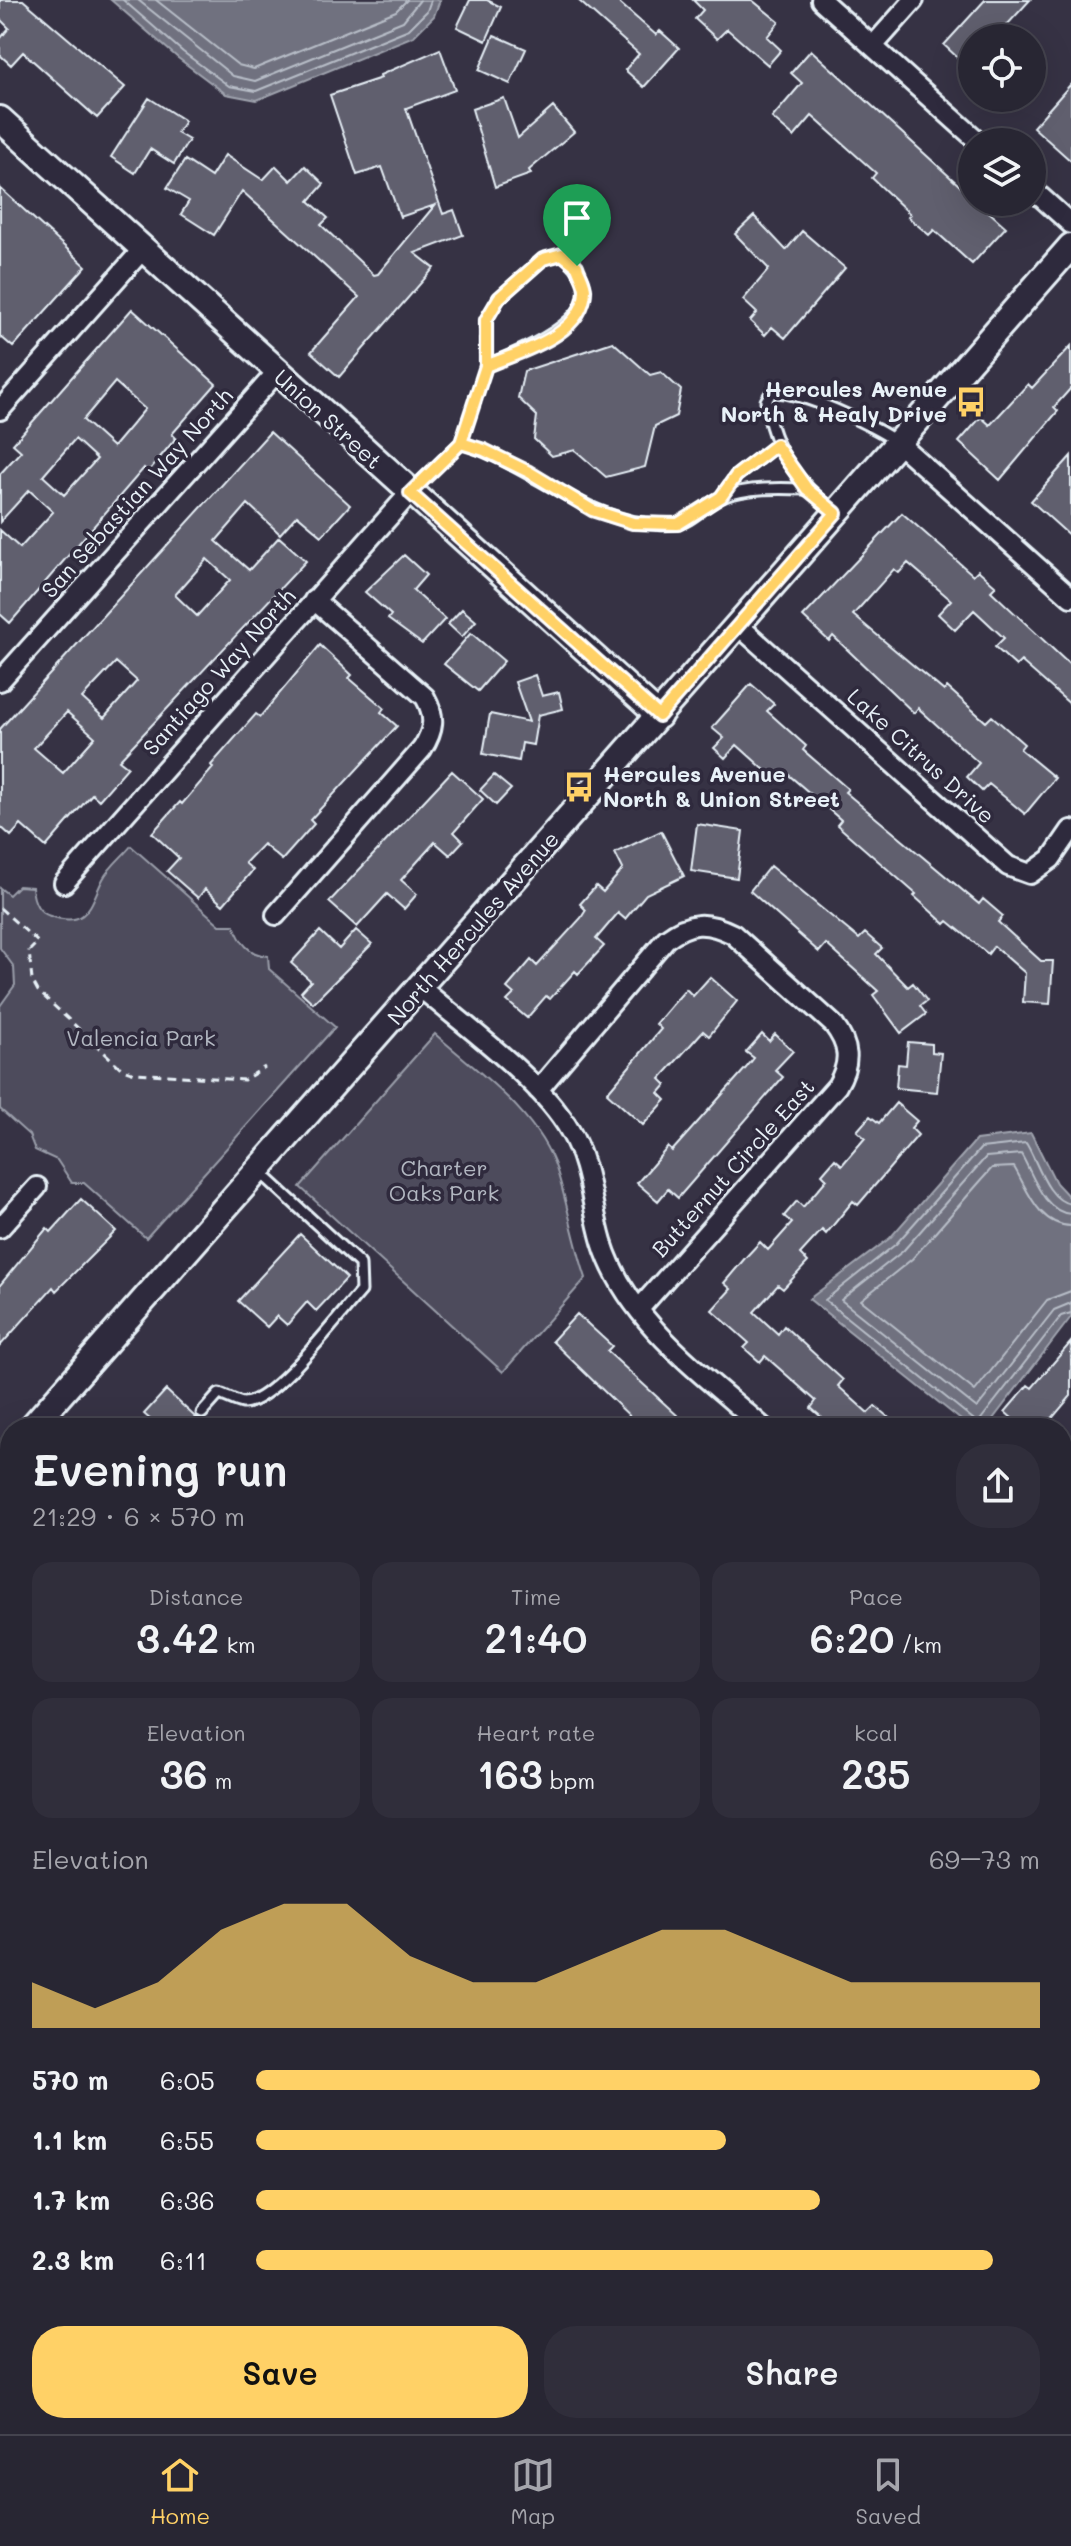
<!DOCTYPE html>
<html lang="en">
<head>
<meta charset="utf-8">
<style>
	:root { --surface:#282633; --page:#302e3b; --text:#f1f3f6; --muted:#a5a5ac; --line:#44434e; --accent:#ffd166 }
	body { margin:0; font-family:Mali,sans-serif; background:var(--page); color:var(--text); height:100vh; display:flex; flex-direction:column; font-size:30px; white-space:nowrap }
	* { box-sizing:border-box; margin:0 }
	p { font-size:26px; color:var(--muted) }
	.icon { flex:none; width:44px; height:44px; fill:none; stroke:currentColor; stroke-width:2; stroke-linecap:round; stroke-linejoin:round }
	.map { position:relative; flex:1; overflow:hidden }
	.sheet { position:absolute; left:0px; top:1418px; width:1072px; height:1016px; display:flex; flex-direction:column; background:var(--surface); border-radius:32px 32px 0 0; box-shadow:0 8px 32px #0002,0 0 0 2px var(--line) }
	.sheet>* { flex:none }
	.tools { position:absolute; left:958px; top:24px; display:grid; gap:16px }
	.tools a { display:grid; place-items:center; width:88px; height:88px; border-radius:50%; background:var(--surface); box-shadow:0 8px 32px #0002,0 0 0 2px var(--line); font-size:40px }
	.pin { position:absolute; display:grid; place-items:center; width:68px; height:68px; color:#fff; margin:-82px -34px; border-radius:50% 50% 50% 0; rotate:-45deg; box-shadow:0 0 8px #0007 }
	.pin .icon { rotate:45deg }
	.round { display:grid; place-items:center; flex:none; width:84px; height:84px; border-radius:32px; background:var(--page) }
	.overview { display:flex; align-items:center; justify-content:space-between; height:136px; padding:0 32px }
	h1 { font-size:44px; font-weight:600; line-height:60px }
	.figures { display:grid; grid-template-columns:repeat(3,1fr); gap:12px; height:136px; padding:8px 32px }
	.figures div { display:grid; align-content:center; border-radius:20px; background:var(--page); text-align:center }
	.figures b { font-size:40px; font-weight:600 }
	.figures small { font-size:22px; font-weight:400 }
	.figures p { font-size:22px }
	.chart { height:224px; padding:16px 32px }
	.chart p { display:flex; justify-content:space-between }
	.chart svg { width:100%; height:144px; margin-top:8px; fill:var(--accent); opacity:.7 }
	.button { display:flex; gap:16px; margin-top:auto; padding:16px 32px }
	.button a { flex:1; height:92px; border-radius:32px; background:var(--accent); color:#111; font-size:32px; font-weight:600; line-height:92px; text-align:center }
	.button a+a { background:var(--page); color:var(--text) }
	ul { padding:0 32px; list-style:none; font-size:26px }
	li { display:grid; grid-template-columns:128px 96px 1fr; align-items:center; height:60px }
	li i { height:20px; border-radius:10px; background:var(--accent) }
	.tabs { display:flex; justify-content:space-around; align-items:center; height:112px; border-top:2px solid var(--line); background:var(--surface); font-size:22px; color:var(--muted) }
	.tabs a { display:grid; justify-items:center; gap:4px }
	.tabs .active { color:var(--accent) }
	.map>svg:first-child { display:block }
	.green { fill:#4d4b5c; stroke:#9a9eaa; stroke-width:2 }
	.water { fill:#70717f; stroke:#a0a4af; stroke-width:2 }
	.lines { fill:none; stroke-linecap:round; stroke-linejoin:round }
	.shore { stroke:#b8bec8; stroke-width:2 }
	.building { fill:#605e6e; stroke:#e8f1f8; stroke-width:2; fill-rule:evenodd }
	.lane-casing { stroke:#e8f1f8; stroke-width:15 }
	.street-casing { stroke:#e8f1f8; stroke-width:24 }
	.secondary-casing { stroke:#e8f1f8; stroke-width:30 }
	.path { stroke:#e8f1f8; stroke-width:3; stroke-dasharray:8 6; stroke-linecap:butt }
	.lane { stroke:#2f2a3d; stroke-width:9 }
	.street { stroke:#2f2a3d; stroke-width:18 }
	.secondary { stroke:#2f2a3d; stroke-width:24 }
	.route-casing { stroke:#fff; stroke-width:16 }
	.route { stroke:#ffd166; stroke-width:10 }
	.labels { text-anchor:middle; stroke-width:7; stroke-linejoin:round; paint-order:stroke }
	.poi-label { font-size:22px; font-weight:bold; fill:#e8f1f8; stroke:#2f2a3d; text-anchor:end }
	.street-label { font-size:22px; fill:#e8f1f8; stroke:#2f2a3d }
	.park-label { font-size:22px; fill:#b2b7c1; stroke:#2f2a3d }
</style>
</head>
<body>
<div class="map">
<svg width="1071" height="2434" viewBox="0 0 1071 2434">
	<rect width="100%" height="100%" fill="#363244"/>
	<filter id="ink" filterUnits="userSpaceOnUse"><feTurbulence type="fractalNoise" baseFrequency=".0125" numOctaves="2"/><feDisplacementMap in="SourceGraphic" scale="16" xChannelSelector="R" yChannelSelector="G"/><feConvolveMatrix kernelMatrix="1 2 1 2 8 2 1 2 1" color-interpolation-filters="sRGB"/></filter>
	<g filter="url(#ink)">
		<!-- green -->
		<path class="green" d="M131 846 220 925H234C240 942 249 955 268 956L269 969 335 1027 146 1238 84 1183H72L57 1160 35 1150 29 1135 0 1109V1006L15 985 14 967 0 948V888L9 895 18 886 32 887C33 900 37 912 50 916 89 929 90 904 103 879 109 867 123 856 131 846Z
			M435 1034C478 1072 539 1114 557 1171 568 1206 574 1243 586 1278L503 1372 300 1187Z
			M0 1684 10 1692V2336L0 2347Z"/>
		<!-- water -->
		<path class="water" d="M111 0H440L434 16 414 36 257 100 226 94 178 58Z
			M1031 1133 1056 1183 1071 1199V1317L986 1428H971L809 1299 890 1238 976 1140Z
			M1062 1875 1071 1877V1982L1062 1989Z"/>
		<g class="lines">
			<!-- shore -->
			<path class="shore" d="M123 0 183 52 229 86 256 91 409 29 427 11 431 0
				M138 0 233 76 255 81 403 21 420 0
				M156 0 238 65 254 69 396 11 407 0
				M1071 1204C1047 1201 1037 1160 1026 1143L981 1148 896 1244 825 1300 978 1423 1061 1316 1071 1313
				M1071 1214C1043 1212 1033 1174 1021 1154L986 1157 903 1251 841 1300 977 1408 1054 1310 1071 1303
				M1071 1226C1038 1225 1028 1190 1014 1167L992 1168 912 1259 861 1300 975 1391 1047 1300 1071 1291"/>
		</g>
		<!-- building -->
		<path class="building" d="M0 0H23L125 87 97 118 23 52 11 65 0 55V39L9 28 0 19Z
			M470 0H487L501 7 486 41 457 27Z
			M578 0H616L656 35 660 31 679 48 644 87 625 70 639 54Z
			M693 0H752L779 22 767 37 781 50 768 65 727 29 717 39 695 19 703 10Z
			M985 0H1030L995 38H972V71L944 45Z
			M494 35 526 49 510 84 479 70Z
			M440 49 455 90 406 108 443 214 454 210 463 235 415 253 434 268 339 377 311 352 359 297 242 191 214 235 181 214 189 201 167 188 185 160 211 177 225 155 263 180 276 166 291 181 305 166 324 184 309 201 328 218 321 225 374 275 378 274 435 205 400 217 382 167 357 175 330 95 381 78 380 75Z
			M811 50 972 197V202L980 204 1006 227 972 264 934 230 929 235 908 217 910 214 872 178 876 173 812 116 794 137 772 118 802 83 791 73Z
			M1071 84V161L1033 127Z
			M149 98 185 121 177 133 189 140 174 164 150 149 135 173 111 157Z
			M504 98 518 138 553 107 574 132 529 170 531 174 495 187 472 109Z
			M0 188 86 266 13 347 0 336Z
			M754 216 786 250 802 231 845 268 785 338 772 327 765 335 750 321 757 313 743 300 769 269 735 234Z
			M132 309 216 384 172 434 176 438 148 472 144 468 10 623 0 614V530L20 548 53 512 29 490 0 522V474L21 451 13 444ZM115 382 145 409 113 447 83 420ZM75 439 97 459 64 495 43 476Z
			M613 342 650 375 661 372 681 390 676 416 655 426 645 467 606 477 575 450 552 456 534 439 537 416 518 398 524 371Z
			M1071 346V388L1054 407 1058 411 1000 480 959 442 981 417 990 425 1028 384 1032 388Z
			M270 432 350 505 322 536 297 515 280 534 248 504 216 541 249 570 279 537 306 561 119 760 128 767 99 800 92 794 46 847 21 825 11 836 0 826V729ZM207 559 230 580 197 616 175 595ZM116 662 137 681 104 718 82 698ZM67 712 95 737 63 773 34 748Z
			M1071 456V537L1031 501Z
			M902 513 973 575 978 570 996 586 991 591 1071 666V705L1021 661 1016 666 995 647 1004 638 974 610 955 630 938 614 951 600 908 563 899 573 894 569 853 615 944 691 947 687 986 722 992 716 1024 744 1020 749 1055 778 1025 814 989 784 982 791 967 777 979 763 918 708 914 713 833 636 829 641 803 617Z
			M404 555 426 575 413 590 445 619 422 644 388 619 391 615 365 592Z
			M462 609 476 621 462 637 448 624Z
			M471 633 504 661 478 691 444 664Z
			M320 645 352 675 349 678 384 708 381 712 397 726 310 820 314 824 282 860 263 844 245 863 253 870 223 905 205 889 198 898 167 871 179 858 152 833 180 802 182 804 213 768 211 765 256 714 260 717Z
			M535 675 542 696 559 692 563 709 538 715 533 745 522 743 519 761 483 754 490 714 529 722 515 682Z
			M751 684 774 704 767 711 806 746 803 750 848 789 845 792 979 904 983 899 1003 916 998 922 1041 961H1053L1050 1004 1023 1002 1025 973 994 946 988 954 948 921 945 924 914 896 916 894 837 825 841 820 784 771 776 780 737 745 725 758 714 748 724 738 712 728Z
			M452 771 483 799 454 832 463 841 450 855 435 842 401 880 417 894 404 909 387 894 357 927 329 902Z
			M494 775 511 789 496 805 480 790Z
			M697 824 743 831 737 878 691 871Z
			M661 831 684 876 646 894 625 919 618 913 596 939 604 946 578 974 575 971 550 999 546 996 527 1018 507 1001 514 994 507 988 531 960 537 966 581 918 586 910 580 904 596 886 603 892 623 869 615 853Z
			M770 866 859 939 865 933 882 948 876 954 908 987 913 983 927 1001 920 1006 926 1014 901 1033 873 995 878 991 826 944 819 952 750 891Z
			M356 930 372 944 313 1003 301 992 311 981 291 963 320 931 339 949Z
			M710 977 737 1001 709 1036 703 1031 660 1079 666 1085 659 1093 666 1100 643 1125 607 1093 661 1029 656 1024 673 1004 686 989 693 996Z
			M762 1034 769 1041 775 1034 793 1051 775 1070 783 1077 678 1198 668 1189 658 1201 637 1183 668 1147 672 1151 746 1068 754 1058 746 1052Z
			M908 1042 932 1044V1052L941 1053 937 1092 896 1088 898 1064 906 1065Z
			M896 1103 917 1121 911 1128 918 1135 858 1205 853 1201 826 1234 822 1230 800 1254 808 1262 783 1289 778 1285 754 1312 778 1334 784 1326 843 1380 838 1386 868 1413 875 1406 901 1428H834L811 1408 816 1401 765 1356 760 1362 744 1348 749 1343 712 1310 731 1289 724 1283 746 1257 760 1242 768 1250 792 1223 784 1216 797 1201 803 1207 827 1179 822 1174 835 1159 842 1165 865 1138 857 1131 870 1116 879 1123Z
			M81 1199 116 1231 56 1291 53 1287 0 1346V1285L47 1228 51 1232Z
			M300 1234 347 1278 316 1311 307 1302 287 1325 277 1316 267 1327 238 1301Z
			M577 1314 612 1346 607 1351 691 1428H642L552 1341Z
			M1071 1342V1396L1044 1428H1023L1005 1412 1028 1385 1032 1388Z
			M166 1390 207 1428H160L144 1414Z"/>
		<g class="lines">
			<!-- lane casing -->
			<g class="lane-casing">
				<path id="lane" d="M461 443 486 366V320L499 298 543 259 562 254C631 310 527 348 486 366
					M412 490 461 443C534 464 594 532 675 524 691 523 706 503 722 497 747 487 780 488 807 489
					M721 497 736 476 776 445
					M836 513C798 483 772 450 766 401L771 393C794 387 877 427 897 442
					M202 1413 219 1394C226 1396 236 1402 243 1403 273 1404 340 1314 361 1291L360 1264 259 1171"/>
			</g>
			<!-- street casing -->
			<g class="street-casing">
				<path id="street" d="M821 0 979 142
					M873 46 914 0
					M1032 189 1071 224
					M0 410 143 249
					M897 442 1071 597
					M738 625 1008 866 1030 874 1051 859 1071 830
					M0 681 277 372
					M64 883 410 493
					M276 915 422 749C434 730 436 717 425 697L314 600
					M421 988C465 1026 542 1081 570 1131 590 1165 591 1205 602 1242 626 1321 705 1376 764 1428
					M538 1090 666 939C690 921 706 921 733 934L833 1024C850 1046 851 1062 837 1086L639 1309
					M0 1228 37 1187
					M1062 1491 1071 1481
					M1062 1697 1071 1705
					M177 2424 188 2434
					M500 2424 503 2434
					M949 2424 961 2434
					M0 2434H3
					M835 2434 844 2424"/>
			</g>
			<!-- secondary casing -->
			<g class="secondary-casing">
				<path id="secondary" d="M0 119 659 716
					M31 1428 1071 246
					M0 1463 10 1451
					M0 1659 10 1668
					M870 2424 881 2434"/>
			</g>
			<!-- path -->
			<path class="path" d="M0 908 38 942 29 951 32 980 38 991 122 1069 135 1073 244 1080 265 1067"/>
			<!-- lane -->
			<use href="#lane" class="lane"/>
			<!-- street -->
			<use href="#street" class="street"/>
			<!-- secondary -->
			<use href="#secondary" class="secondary"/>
		</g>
	</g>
	<g class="lines" filter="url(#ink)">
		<!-- route casing -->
		<g class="route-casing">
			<path id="route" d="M577 266C579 273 585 283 585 290 584 336 519 352 486 366L461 443 410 493 659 716 836 513 807 489 776 445 736 476 721 497 678 524 633 523 592 510 529 472 484 450 461 443 486 366V320L499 298 543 259 562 254 577 266"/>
		</g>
		<!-- route -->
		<use href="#route" class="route"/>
	</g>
	<!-- icons -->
	<defs>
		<g id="bus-bare" transform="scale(2.4)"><path d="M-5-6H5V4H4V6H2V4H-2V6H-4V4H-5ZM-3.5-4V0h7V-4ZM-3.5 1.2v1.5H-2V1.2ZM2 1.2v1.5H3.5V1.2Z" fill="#ffd166" stroke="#2f2a3d" stroke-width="2.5" paint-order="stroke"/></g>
	</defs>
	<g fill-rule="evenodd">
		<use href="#bus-bare" x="971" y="402"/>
		<use href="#bus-bare" x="579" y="787"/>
	</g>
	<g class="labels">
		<!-- poi labels -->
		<g class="poi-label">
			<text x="947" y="397">Hercules Avenue<tspan x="947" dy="25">North &amp; Healy Drive</tspan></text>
			<text x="603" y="782" text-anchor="start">Hercules Avenue<tspan x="603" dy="25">North &amp; Union Street</tspan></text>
		</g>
		<!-- street labels -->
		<g class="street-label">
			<text transform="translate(328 419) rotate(42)" y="8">Union Street</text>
			<text transform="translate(137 493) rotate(-48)" y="8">San Sebastian Way North</text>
			<text transform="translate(219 672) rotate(-48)" y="8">Santiago Way North</text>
			<text transform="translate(921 756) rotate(42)" y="8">Lake Citrus Drive</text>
			<text transform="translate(473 928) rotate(-49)" y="8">North Hercules Avenue</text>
			<text transform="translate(733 1168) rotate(-48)" y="8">Butternut Circle East</text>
		</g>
		<!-- park labels -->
		<g class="park-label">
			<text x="141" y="1046">Valencia Park</text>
			<text x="444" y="1176">Charter<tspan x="444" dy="25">Oaks Park</tspan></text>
		</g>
	</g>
</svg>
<div class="tools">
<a><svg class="icon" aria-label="locate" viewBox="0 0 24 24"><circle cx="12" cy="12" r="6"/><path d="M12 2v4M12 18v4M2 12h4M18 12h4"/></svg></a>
<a><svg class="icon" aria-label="layers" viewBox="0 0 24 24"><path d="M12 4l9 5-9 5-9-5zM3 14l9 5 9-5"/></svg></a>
</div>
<div class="pin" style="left:577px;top:266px;background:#1e9e55"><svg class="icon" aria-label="arrive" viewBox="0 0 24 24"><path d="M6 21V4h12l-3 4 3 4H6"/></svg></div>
<section class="sheet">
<div class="overview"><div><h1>Evening run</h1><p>21:29 · 6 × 570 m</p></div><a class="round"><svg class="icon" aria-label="share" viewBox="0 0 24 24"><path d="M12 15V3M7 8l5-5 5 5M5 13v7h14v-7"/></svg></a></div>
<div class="figures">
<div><p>Distance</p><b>3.42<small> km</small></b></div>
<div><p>Time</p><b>21:40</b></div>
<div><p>Pace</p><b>6:20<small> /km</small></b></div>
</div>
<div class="figures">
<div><p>Elevation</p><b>36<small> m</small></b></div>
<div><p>Heart rate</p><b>163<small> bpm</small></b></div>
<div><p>kcal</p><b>235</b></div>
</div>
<div class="chart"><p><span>Elevation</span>69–73 m</p>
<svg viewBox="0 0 160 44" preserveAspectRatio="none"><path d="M0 44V30L10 38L20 30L30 14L40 6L50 6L60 22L70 30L80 30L90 22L100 14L110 14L120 22L130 30L140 30L150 30L160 30V44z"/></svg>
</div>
<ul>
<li><b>570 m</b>6:05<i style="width:100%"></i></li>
<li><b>1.1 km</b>6:55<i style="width:60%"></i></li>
<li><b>1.7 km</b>6:36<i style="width:72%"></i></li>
<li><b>2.3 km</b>6:11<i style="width:94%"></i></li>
</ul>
<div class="button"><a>Save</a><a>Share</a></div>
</section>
</div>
<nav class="tabs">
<a class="active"><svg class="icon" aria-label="home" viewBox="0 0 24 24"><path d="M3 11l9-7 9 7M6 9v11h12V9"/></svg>Home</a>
<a><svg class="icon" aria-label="map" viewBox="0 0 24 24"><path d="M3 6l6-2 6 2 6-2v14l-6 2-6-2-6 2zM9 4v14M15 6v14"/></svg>Map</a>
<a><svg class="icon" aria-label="saved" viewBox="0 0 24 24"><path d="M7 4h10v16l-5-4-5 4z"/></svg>Saved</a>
</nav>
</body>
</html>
